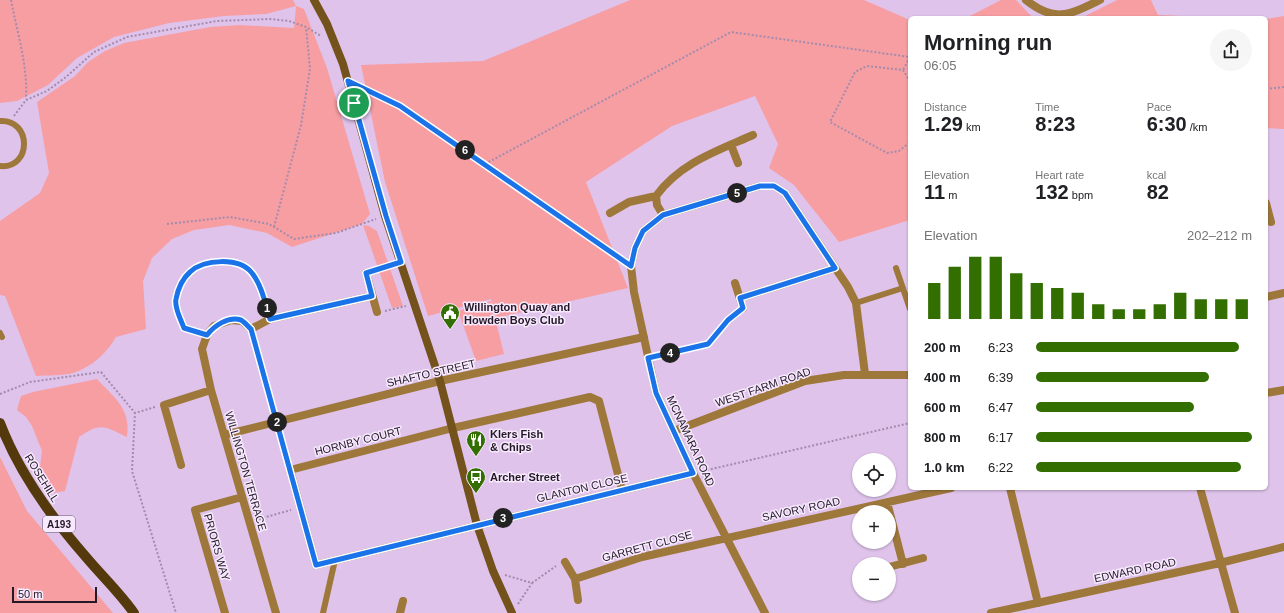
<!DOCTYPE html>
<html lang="en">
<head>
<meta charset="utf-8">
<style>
	:root { --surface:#fff; --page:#f6f6f6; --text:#202124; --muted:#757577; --accent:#336f00 }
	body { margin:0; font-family:Helvetica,sans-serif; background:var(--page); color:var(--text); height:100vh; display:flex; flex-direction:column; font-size:15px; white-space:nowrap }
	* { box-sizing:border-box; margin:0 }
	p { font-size:13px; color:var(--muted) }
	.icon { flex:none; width:22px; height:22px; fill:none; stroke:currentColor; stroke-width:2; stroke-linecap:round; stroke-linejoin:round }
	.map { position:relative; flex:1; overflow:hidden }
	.sheet { position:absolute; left:908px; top:16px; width:360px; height:474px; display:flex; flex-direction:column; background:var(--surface); border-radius:6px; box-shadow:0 1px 3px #0004 }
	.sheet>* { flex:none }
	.controls { position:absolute; left:852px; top:453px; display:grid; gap:8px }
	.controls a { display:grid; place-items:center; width:44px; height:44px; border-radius:50%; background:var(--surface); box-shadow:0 1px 3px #0004; font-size:20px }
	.scale { position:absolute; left:12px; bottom:10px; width:85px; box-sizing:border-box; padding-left:4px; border:2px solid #231927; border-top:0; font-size:11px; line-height:14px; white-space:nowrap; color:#231927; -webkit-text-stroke:3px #f8eafe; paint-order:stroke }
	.pin { position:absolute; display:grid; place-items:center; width:34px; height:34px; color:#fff; margin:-17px; border:2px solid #fff; border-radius:50%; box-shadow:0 1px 4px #0007 }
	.km { position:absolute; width:20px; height:20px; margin:-10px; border-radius:50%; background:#222; color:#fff; font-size:11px; line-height:20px; text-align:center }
	.round { display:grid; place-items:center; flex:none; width:42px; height:42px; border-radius:21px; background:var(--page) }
	.summary { display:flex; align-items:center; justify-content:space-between; height:68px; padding:0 16px }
	h1 { font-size:22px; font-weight:800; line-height:30px }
	.metrics { display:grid; grid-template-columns:repeat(3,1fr); gap:6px; height:68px; padding:4px 16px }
	.metrics div { display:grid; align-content:center }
	.metrics b { font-size:20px; font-weight:800 }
	.metrics small { font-size:11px; font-weight:400 }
	.metrics p { font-size:11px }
	.chart { height:112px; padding:8px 16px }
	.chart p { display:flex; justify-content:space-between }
	.chart svg { width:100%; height:72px; margin-top:4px; stroke:var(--accent); stroke-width:6 }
	ul { padding:0 16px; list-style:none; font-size:13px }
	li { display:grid; grid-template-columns:64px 48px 1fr; align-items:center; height:30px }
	li i { height:10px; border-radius:5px; background:var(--accent) }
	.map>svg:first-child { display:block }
	.green { fill:#f79ea3 }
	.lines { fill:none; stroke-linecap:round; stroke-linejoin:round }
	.path { stroke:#a28cab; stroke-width:2; stroke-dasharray:2 2; stroke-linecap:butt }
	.lane { stroke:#9e773b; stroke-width:6 }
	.street { stroke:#9e773b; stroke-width:8 }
	.secondary { stroke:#74521b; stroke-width:8 }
	.primary { stroke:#54390c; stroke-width:10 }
	.route-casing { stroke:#fff; stroke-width:8 }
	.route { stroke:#1a73e8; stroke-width:5 }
	.labels { text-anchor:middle; stroke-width:3; stroke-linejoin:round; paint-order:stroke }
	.shield { fill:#f8eafe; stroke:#635868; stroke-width:1 }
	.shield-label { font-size:10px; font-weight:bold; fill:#231927 }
	.poi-label { font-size:11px; font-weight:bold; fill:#231927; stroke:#f8eafe; text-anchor:start }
	.street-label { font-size:11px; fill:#231927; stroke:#f8eafe }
</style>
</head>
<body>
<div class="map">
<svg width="1284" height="613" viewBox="0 0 1284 613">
	<rect width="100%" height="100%" fill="#dfc3eb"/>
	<!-- green -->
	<path class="green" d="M0 0H293L296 6 304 9 327 68 370 214 362 224 292 247 267 233 229 225 194 230 172 239 152 258 143 281 146 329 116 337C107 353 92 367 73 373 62 376 47 375 36 376L5 296 0 295V221L40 193 49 173 37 102 75 76 88 62 105 51 124 43 210 27 240 25 294 28 296 6 266 14 224 16 169 23 114 37 77 58 48 85 17 101 0 103Z
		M630 0H864L910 20V220L839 242 794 185 769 168 778 144 755 96 672 126 586 182 628 288 496 318 491 299 428 316 385 182 361 65 483 61Z
		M1001 0H1016L1033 18H966Z
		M1117 0H1151L1158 15 1232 18H1081Z
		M1284 16V129L1266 128V19Z
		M363 225 369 226 377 231 403 306 392 308Z
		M491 301 504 354 476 361 458 311Z
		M97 379C115 399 131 408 127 437 104 426 101 422 79 437L65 491 53 493 40 467 42 451 32 426 26 417 17 410 21 396 33 392Z
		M0 457 27 511 113 613H0Z"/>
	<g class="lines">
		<!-- path -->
		<path class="path" d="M11 0C17 32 28 66 26 99
			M910 82 903 70 867 66 855 72 830 122 887 153 899 151 910 142
			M358 86 400 106 623 260
			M1266 89 1284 87
			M14 116 26 100 47 91 66 77 94 52 127 37 217 21 270 19 289 21 306 27 321 36
			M485 164 731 32 910 57 903 70
			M167 224 230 217 269 224 294 239 336 233 376 219
			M274 227 301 125 310 69 306 27
			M375 270 392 265
			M385 311 406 306
			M197 332 184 328C181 320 177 311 176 302 175 298 178 294 179 290 188 261 226 254 250 271 261 279 264 298 267 310
			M657 355 708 344 728 320 736 313
			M0 394 30 382 101 372 135 413
			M155 407 135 413 132 471 176 613
			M703 471 910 423
			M259 519 291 510
			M505 575 532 583 556 566
			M518 604 532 583"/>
		<!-- lane -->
		<path class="lane" d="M0 121C32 119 32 169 0 166
			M896 268 910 309
			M856 303 903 288
			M251 329 290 470
			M0 333 2 337
			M323 613 335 560"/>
		<!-- street -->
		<path class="street" d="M1026 0C1055 23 1069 15 1100 0
			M731 145 738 163
			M1266 203 1271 222
			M610 213 629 202 656 196
			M663 215 657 205 656 196C680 163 717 151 753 135
			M366 273 377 312
			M735 283 743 308
			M1266 297 1284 293
			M740 298 835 268
			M1266 393 1284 390
			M674 431 805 381 844 375H910
			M224 435 440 381 644 337
			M181 465 164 405 211 390
			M1010 488 1038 603
			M1200 488 1235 613
			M622 490 599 401 590 397 453 428 290 470 316 565 693 473
			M887 502 903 564
			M565 562 575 579 578 600
			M889 567 923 558
			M575 579 642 557 951 488
			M225 613 195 510 242 497
			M276 613 211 390 202 349 207 335 214 326 231 320 242 321 251 329 270 319 372 296
			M400 613 403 601
			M765 613 693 473 656 393 634 292 631 266 635 248 643 231 663 215 760 186H774L785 193 848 287 856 303 865 374
			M991 613 1220 563 1284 547"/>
		<!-- secondary -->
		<path class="secondary" d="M314 0 327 24 343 64 385 216 440 381 477 525 493 571 512 613"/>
		<!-- primary -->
		<path class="primary" d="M0 423C19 473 51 517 86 557 102 576 120 593 134 613"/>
	</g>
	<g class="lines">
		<!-- route casing -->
		<g class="route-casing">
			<path id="route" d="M348 81 400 106 631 266 635 248 643 231 663 215 760 186H774L785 193 835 268 740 298 743 308 728 320 708 344 648 358 656 393 693 473 316 565 251 329C248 327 245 322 241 320 228 316 214 326 207 335L184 328C181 320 174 307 176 299 178 289 182 279 190 272 204 259 239 257 252 273 262 286 265 303 270 319L372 296 366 273 401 262 386 216Z"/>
		</g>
		<!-- route -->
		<use href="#route" class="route"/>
	</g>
	<!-- icons -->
	<defs>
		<g id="civic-pin" transform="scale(1)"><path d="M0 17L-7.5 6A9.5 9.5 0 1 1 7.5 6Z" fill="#336f00" stroke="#f8eafe"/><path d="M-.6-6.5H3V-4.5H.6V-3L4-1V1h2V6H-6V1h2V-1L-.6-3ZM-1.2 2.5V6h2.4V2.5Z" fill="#fff"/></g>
		<g id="restaurant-pin" transform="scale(1)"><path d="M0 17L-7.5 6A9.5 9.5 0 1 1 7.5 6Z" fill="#336f00" stroke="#f8eafe"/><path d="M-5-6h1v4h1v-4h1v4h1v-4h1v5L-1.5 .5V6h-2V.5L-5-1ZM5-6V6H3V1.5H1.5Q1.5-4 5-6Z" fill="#fff"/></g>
		<g id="bus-pin" transform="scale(1)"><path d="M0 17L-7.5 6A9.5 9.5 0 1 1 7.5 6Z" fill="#336f00" stroke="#f8eafe"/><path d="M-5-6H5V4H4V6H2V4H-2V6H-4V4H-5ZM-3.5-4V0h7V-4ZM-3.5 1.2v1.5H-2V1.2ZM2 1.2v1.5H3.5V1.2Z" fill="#fff"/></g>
	</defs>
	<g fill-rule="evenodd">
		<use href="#civic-pin" x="450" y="313"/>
		<use href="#restaurant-pin" x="476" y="440"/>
		<use href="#bus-pin" x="476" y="477"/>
	</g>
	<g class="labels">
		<!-- shield labels -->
		<rect class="shield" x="43" y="516" width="32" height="16" rx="3"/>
		<g class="shield-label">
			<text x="59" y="528">A193</text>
		</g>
		<!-- poi labels -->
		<g class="poi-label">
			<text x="464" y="311">Willington Quay and<tspan x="464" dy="13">Howden Boys Club</tspan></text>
			<text x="490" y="438">Klers Fish<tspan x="490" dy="13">&amp; Chips</tspan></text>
			<text x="490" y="481">Archer Street</text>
		</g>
		<!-- street labels -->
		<g class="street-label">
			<text transform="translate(431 373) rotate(-13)" y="4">SHAFTO STREET</text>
			<text transform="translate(763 387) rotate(-19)" y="4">WEST FARM ROAD</text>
			<text transform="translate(358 441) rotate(-14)" y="4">HORNBY COURT</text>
			<text transform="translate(691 441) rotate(65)" y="4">MCNAMARA ROAD</text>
			<text transform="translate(246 471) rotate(74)" y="4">WILLINGTON TERRACE</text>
			<text transform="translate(42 478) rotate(58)" y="4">ROSEHILL</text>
			<text transform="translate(582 488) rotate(-13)" y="4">GLANTON CLOSE</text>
			<text transform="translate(801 509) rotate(-12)" y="4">SAVORY ROAD</text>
			<text transform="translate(647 546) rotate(-15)" y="4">GARRETT CLOSE</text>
			<text transform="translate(217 547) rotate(74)" y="4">PRIORS WAY</text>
			<text transform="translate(1135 570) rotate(-12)" y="4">EDWARD ROAD</text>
		</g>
	</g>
</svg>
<div class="controls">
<a><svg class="icon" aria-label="locate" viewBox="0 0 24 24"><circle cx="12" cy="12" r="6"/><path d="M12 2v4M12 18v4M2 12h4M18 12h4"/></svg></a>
<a>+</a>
<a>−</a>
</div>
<div class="scale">50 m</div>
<div class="pin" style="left:354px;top:103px;background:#1e9e55"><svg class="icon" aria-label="arrive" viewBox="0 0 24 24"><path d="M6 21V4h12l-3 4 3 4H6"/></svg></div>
<b class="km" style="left:267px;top:308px">1</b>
<b class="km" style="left:277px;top:422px">2</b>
<b class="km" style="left:503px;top:518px">3</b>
<b class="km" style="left:670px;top:353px">4</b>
<b class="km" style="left:737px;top:193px">5</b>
<b class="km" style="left:465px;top:150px">6</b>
<section class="sheet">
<div class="summary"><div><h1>Morning run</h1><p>06:05</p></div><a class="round"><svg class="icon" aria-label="share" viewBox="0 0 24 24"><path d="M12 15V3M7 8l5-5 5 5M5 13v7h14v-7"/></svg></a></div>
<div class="metrics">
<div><p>Distance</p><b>1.29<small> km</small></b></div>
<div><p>Time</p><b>8:23</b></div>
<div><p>Pace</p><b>6:30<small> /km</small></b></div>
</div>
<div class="metrics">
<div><p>Elevation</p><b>11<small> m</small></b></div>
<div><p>Heart rate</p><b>132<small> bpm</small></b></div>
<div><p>kcal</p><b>82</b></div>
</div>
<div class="chart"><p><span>Elevation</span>202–212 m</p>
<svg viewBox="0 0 160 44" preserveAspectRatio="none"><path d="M5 44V22M15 44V12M25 44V6M35 44V6M45 44V16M55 44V22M65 44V25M75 44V28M85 44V35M95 44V38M105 44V38M115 44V35M125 44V28M135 44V32M145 44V32M155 44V32"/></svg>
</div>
<ul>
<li><b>200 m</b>6:23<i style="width:94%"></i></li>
<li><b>400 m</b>6:39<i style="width:80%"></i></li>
<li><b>600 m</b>6:47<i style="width:73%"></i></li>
<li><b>800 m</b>6:17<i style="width:100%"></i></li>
<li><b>1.0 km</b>6:22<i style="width:95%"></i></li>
</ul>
</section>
</div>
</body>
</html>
